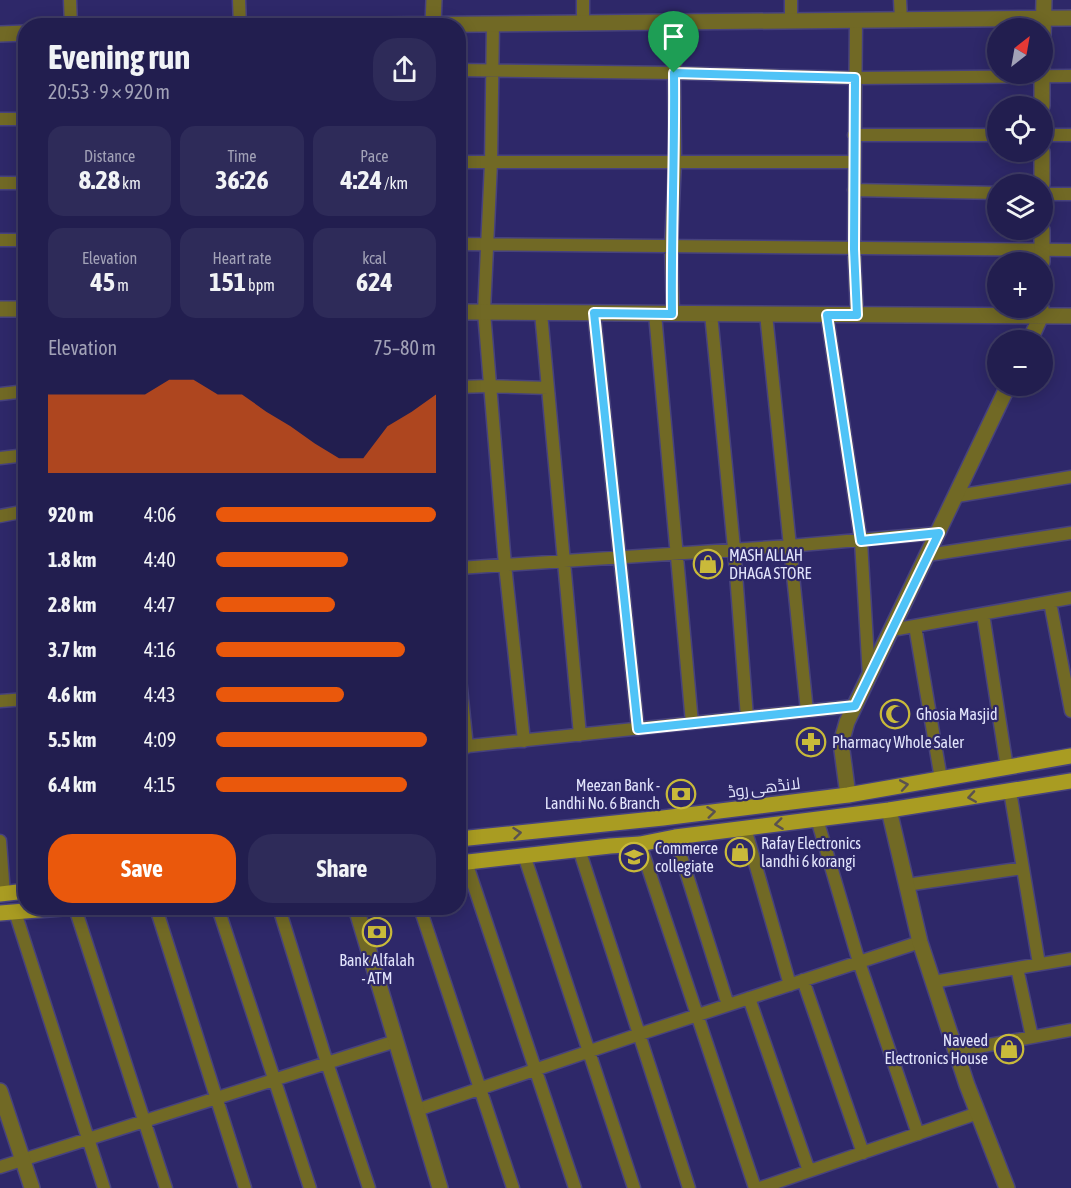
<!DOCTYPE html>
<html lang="en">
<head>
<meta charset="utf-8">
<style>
	:root { --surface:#221e4f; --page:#2e2b59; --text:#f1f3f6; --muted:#a2a2b7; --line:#3f3c66; --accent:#ea580c }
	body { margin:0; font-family:"Asap Condensed",Cairo,sans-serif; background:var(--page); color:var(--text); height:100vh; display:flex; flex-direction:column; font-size:22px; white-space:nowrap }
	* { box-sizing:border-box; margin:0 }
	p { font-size:20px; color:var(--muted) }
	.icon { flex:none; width:33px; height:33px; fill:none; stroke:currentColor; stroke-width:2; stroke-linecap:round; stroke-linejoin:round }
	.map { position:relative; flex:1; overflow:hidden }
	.drawer { position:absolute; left:18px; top:18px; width:448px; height:897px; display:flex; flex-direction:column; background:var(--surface); border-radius:24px; box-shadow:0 3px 15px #0003,0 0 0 2px var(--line) }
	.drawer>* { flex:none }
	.needle { width:39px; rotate:31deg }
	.buttons { position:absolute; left:987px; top:18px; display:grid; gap:12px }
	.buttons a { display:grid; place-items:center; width:66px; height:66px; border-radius:50%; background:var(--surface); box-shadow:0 3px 15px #0003,0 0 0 2px var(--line); font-size:30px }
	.pin { position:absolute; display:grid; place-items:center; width:51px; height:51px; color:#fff; margin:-62px -26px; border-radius:50% 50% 50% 0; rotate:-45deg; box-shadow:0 0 6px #0007 }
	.pin .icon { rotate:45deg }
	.round { display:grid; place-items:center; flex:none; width:63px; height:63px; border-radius:24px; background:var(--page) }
	.summary { display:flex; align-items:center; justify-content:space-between; height:102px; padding:0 30px }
	h1 { font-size:33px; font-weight:700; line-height:45px }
	.figures { display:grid; grid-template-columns:repeat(3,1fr); gap:9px; height:102px; padding:6px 30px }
	.figures div { display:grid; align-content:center; border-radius:15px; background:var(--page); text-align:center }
	.figures b { font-size:26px; font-weight:700 }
	.figures small { font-size:16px; font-weight:400 }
	.figures p { font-size:16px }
	.chart { height:168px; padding:12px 30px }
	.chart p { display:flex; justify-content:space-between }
	.chart svg { width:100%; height:108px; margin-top:6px; fill:var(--accent); opacity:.7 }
	.button { display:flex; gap:12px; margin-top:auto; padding:12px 30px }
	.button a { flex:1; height:69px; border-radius:24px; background:var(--accent); color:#fff; font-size:24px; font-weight:700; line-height:69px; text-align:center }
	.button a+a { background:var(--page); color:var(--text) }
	ul { padding:0 30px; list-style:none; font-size:20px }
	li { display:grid; grid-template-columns:96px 72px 1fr; align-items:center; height:45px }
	li i { height:15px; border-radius:8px; background:var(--accent) }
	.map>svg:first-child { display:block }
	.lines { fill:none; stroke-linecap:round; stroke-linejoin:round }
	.minor-casing { stroke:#47427e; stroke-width:15 }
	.tertiary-casing { stroke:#47427e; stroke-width:18 }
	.primary-casing { stroke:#47427e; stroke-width:18 }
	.minor { stroke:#716925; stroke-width:12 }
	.tertiary { stroke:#716925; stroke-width:15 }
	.primary { stroke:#a99c22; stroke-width:15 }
	.oneway { stroke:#595150 }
	.route-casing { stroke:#fff; stroke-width:12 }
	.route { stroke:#4fc3f7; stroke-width:8 }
	.labels { text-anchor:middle; stroke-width:4.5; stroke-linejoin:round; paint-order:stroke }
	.poi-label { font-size:16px; fill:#e2e4fc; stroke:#2e2869; text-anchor:start }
	.street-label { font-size:16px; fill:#e2e4fc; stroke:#2e2869 }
</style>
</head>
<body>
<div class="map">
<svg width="1071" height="1188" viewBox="0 0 1071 1188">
	<rect width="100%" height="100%" fill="#2e2869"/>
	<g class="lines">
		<!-- minor casing -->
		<g class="minor-casing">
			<path id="minor" d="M70 0 71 26
				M239 0 240 26
				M583 0V22
				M900 0 901 20
				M856 20 854 249 857 315
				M791 21V0
				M493 23 491 163 484 312 505 565 524 741
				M459 70 674 73 855 78 1071 76
				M0 119H26
				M854 135H998
				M1042 135H1071
				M459 162H854
				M0 183H26
				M854 190 998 193
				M1042 194H1071
				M0 240H26
				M459 244 1071 250
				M541 313 580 735
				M594 313 638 729
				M655 314 692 723
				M673 314 671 246 675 162 674 73 679 22
				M711 314 734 548 747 717
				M766 314 807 711
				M827 315 861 541 869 677
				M459 387 489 386 548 388
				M0 394 26 391
				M0 458 26 455
				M957 496 1071 477
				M0 516 26 511
				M928 555 1071 533
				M459 568 789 546 939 533
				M1050 602 1071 711
				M983 614 1007 768
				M915 626 941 779
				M892 630 1071 598
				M459 669 467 747
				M0 701 26 699
				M459 747 855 706
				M1010 791 1039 964
				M817 819 859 962 918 1134
				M745 828 790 985
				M675 837 728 1005
				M0 841 4 894
				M640 844 755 1188
				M579 849 689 1188
				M524 855 634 1188
				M466 862 575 1188
				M906 885 1023 868
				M75 908 166 1188
				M156 908 245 1188
				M218 908 310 1188
				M279 908 327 1063 369 1188
				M420 908 513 1188
				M15 912 104 1188
				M1017 968 1032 1037
				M803 980 863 1153
				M933 982 1071 959
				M749 998 809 1171
				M956 1051 1071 1030
				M417 1110 640 1034 920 942
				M0 1167 396 1041
				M760 1188 978 1113"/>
		</g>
		<!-- tertiary casing -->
		<g class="tertiary-casing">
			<path id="tertiary" d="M433 24 434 0
				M283 26 1071 18
				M0 34 26 33
				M1042 72 1044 0
				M1042 106V74
				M1042 152V184
				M1042 262V230
				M0 309H26
				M459 312 1071 316
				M1030 340 1041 316V308
				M848 795 841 743 847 722 1008 386
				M889 810 920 942 967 1085 1007 1188
				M356 908 440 1188
				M0 1091 32 1188"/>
		</g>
		<!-- primary casing -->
		<g class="primary-casing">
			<path id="primary" d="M459 839 663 818 848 795 1071 756
				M459 863 610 846 640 844 675 837 889 810 1071 781
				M0 894 26 891
				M0 913 62 908"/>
		</g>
		<!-- minor -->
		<use href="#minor" class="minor"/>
		<!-- tertiary -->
		<use href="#tertiary" class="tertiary"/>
		<!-- primary -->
		<use href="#primary" class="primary"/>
	</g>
	<!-- one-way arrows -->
	<defs><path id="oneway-chevron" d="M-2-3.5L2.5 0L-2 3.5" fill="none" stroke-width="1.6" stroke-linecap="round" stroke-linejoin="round" transform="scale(1.5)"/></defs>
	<g class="oneway">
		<use href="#oneway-chevron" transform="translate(904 785) rotate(-10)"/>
		<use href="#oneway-chevron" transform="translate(972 797) rotate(171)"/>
		<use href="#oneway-chevron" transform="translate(711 812) rotate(-7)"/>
		<use href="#oneway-chevron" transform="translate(779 824) rotate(173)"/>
		<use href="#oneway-chevron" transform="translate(517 833) rotate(-6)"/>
	</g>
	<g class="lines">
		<!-- route casing -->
		<g class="route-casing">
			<path id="route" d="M674 73 855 78 854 249 857 315H827L861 541 939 533 855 706 638 729 594 313 672 314C671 233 675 153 674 73Z"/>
		</g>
		<!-- route -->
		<use href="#route" class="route"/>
	</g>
	<!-- icons -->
	<defs>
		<g id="shop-ring" transform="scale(1.5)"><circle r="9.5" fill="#2e2869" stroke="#c9ba3a" stroke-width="1.5"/><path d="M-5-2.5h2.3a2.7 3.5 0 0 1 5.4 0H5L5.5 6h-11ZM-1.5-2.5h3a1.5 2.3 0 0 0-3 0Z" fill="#c9ba3a"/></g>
		<g id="mosque-ring" transform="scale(1.5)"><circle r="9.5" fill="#2e2869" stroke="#c9ba3a" stroke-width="1.5"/><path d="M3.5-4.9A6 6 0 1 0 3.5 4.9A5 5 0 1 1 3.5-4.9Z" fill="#c9ba3a"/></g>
		<g id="pharmacy-ring" transform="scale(1.5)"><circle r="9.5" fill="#2e2869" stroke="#c9ba3a" stroke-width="1.5"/><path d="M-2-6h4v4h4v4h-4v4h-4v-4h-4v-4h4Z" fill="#c9ba3a"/></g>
		<g id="bank-ring" transform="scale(1.5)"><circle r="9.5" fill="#2e2869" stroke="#c9ba3a" stroke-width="1.5"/><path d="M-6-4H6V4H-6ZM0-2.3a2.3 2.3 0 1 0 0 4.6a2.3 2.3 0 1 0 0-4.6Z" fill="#c9ba3a"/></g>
		<g id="university-ring" transform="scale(1.5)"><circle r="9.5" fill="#2e2869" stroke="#c9ba3a" stroke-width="1.5"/><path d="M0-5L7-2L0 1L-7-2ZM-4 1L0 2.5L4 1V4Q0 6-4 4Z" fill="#c9ba3a"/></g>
	</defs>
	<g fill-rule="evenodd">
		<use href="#shop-ring" x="708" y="564"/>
		<use href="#mosque-ring" x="895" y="714"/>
		<use href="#pharmacy-ring" x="811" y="742"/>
		<use href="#bank-ring" x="681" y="794"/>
		<use href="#shop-ring" x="740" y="852"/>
		<use href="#university-ring" x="634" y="857"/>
		<use href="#bank-ring" x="377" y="932"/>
		<use href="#shop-ring" x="1009" y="1049"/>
	</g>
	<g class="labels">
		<!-- poi labels -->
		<g class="poi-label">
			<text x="729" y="561">MASH ALLAH<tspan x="729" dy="18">DHAGA STORE</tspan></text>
			<text x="916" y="720">Ghosia Masjid</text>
			<text x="832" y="748">Pharmacy Whole Saler</text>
			<text x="660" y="791" text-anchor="end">Meezan Bank -<tspan x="660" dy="18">Landhi No. 6 Branch</tspan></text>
			<text x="761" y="849">Rafay Electronics<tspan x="761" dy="18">landhi 6 korangi</tspan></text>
			<text x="655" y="854">Commerce<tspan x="655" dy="18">collegiate</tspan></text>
			<text x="377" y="966" text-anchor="middle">Bank Alfalah<tspan x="377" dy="18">- ATM</tspan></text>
			<text x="988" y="1046" text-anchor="end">Naveed<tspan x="988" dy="18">Electronics House</tspan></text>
		</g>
		<!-- street labels -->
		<g class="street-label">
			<text transform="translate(764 787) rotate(-7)" y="6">لانڈھی روڈ</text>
		</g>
	</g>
</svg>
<div class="buttons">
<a><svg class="needle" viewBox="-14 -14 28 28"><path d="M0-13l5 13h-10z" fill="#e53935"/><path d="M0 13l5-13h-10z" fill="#a2a2b7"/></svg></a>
<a><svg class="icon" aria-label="locate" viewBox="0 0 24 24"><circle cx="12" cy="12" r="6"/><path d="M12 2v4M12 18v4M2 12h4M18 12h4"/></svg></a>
<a><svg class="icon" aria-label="layers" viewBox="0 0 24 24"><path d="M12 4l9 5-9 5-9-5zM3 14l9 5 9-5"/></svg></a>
<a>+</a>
<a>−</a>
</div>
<div class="pin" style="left:674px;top:73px;background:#1e9e55"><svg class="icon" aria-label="arrive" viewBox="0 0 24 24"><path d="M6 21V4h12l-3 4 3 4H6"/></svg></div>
<section class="drawer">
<div class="summary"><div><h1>Evening run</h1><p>20:53 · 9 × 920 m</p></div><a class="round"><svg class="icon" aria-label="share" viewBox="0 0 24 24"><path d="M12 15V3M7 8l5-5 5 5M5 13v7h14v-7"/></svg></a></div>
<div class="figures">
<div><p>Distance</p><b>8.28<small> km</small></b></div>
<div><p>Time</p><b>36:26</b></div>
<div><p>Pace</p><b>4:24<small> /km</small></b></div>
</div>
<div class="figures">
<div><p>Elevation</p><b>45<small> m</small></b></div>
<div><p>Heart rate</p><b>151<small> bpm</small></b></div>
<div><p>kcal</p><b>624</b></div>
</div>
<div class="chart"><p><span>Elevation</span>75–80 m</p>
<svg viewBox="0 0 160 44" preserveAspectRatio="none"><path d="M0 44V12L10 12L20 12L30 12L40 12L50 6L60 6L70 12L80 12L90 19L100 25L110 32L120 38L130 38L140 25L150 19L160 12V44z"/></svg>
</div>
<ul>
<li><b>920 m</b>4:06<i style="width:100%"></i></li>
<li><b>1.8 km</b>4:40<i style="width:60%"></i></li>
<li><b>2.8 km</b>4:47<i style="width:54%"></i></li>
<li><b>3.7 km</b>4:16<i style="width:86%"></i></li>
<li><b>4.6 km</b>4:43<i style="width:58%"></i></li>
<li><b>5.5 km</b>4:09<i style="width:96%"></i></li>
<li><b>6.4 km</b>4:15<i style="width:87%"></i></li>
</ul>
<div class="button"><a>Save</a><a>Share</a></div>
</section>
</div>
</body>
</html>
